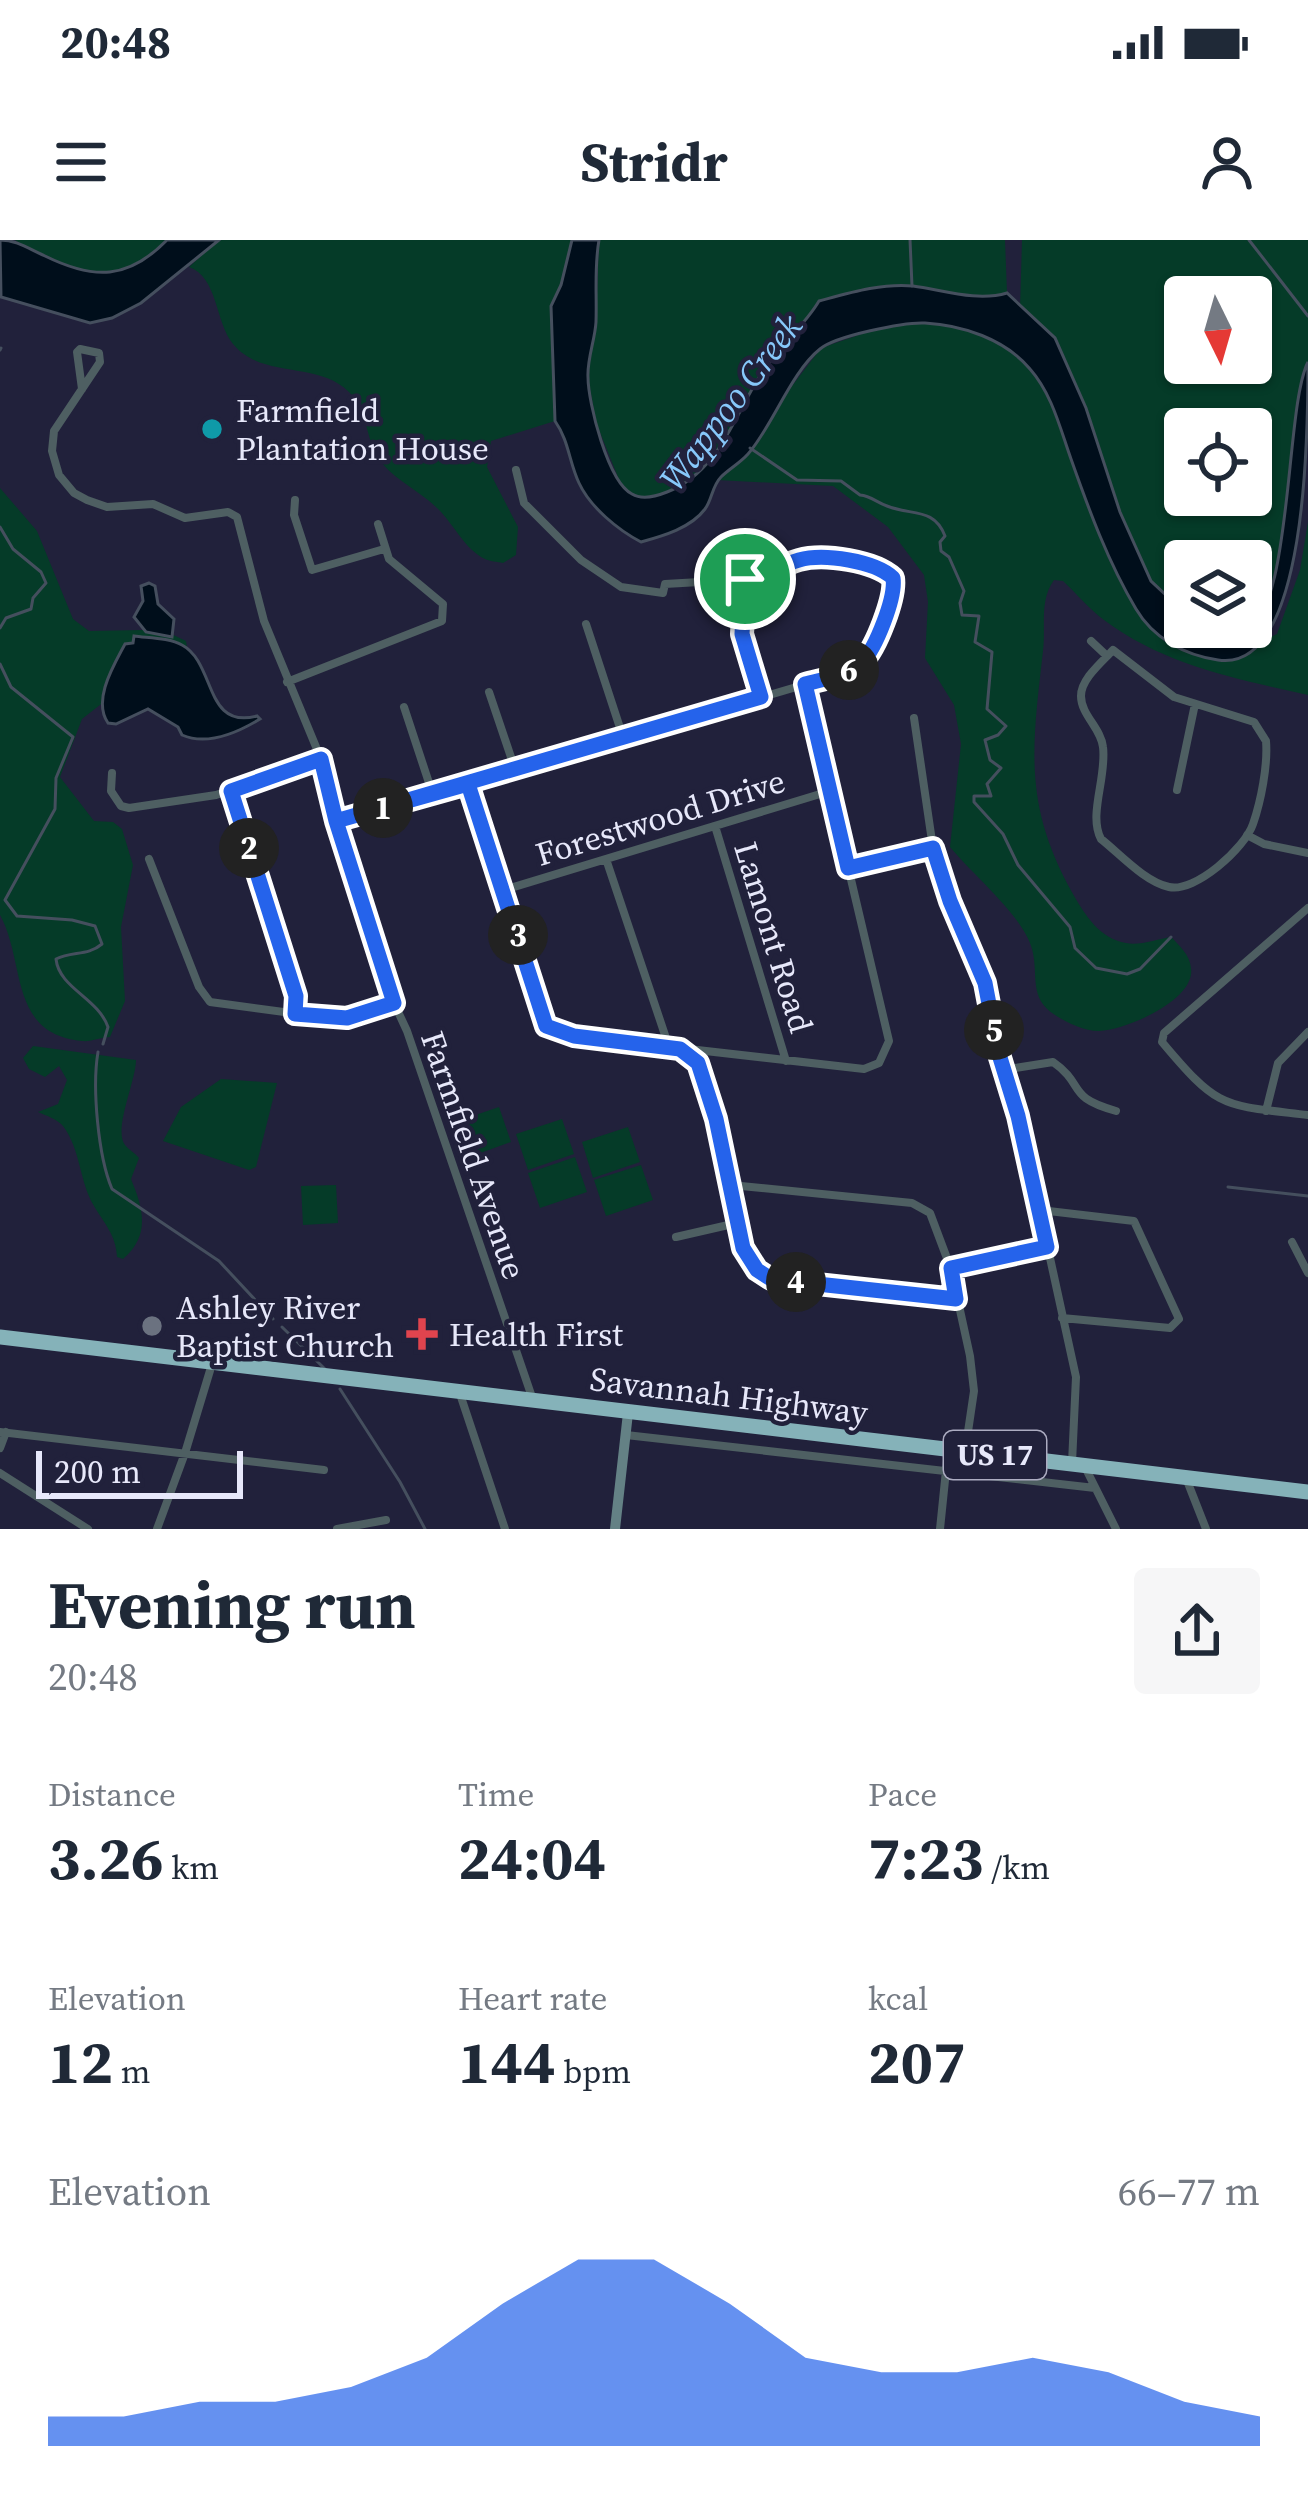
<!DOCTYPE html>
<html lang="en">
<head>
<meta charset="utf-8">
<style>
	:root { --surface:#fff; --page:#f6f6f7; --text:#1f2937; --muted:#747a83; --accent:#2563eb }
	body { margin:0; font-family:"Source Serif 4",serif; background:var(--page); color:var(--text); height:100vh; display:flex; flex-direction:column; font-size:45px; white-space:nowrap }
	* { box-sizing:border-box; margin:0 }
	p { font-size:39px; color:var(--muted) }
	.icon { flex:none; width:66px; height:66px; fill:none; stroke:currentColor; stroke-width:2; stroke-linecap:round; stroke-linejoin:round }
	.map { position:relative; height:1289px; overflow:hidden }
	.panel { display:flex; flex-direction:column; background:var(--surface); flex:1 }
	.panel>* { flex:none }
	.needle { width:78px; rotate:175deg }
	.controls { position:absolute; left:1164px; top:36px; display:grid; gap:24px }
	.controls a { display:grid; place-items:center; width:108px; height:108px; border-radius:12px; background:var(--surface); box-shadow:0 3px 9px #0004; font-size:60px }
	.scale { position:absolute; left:36px; bottom:30px; width:207px; box-sizing:border-box; padding-left:12px; border:6px solid #e7e8fa; border-top:0; font-size:33px; line-height:42px; white-space:nowrap; color:#e7e8fa; -webkit-text-stroke:9px #21213b; paint-order:stroke }
	.pin { position:absolute; display:grid; place-items:center; width:102px; height:102px; color:#fff; margin:-51px; border:6px solid #fff; border-radius:50%; box-shadow:0 3px 12px #0007 }
	.km { position:absolute; width:60px; height:60px; margin:-30px; border-radius:50%; background:#222; color:#fff; font-size:33px; line-height:60px; text-align:center }
	.round { display:grid; place-items:center; flex:none; width:126px; height:126px; border-radius:12px; background:var(--page) }
	.summary { display:flex; align-items:center; justify-content:space-between; height:204px; padding:0 48px }
	h1 { font-size:66px; font-weight:700; line-height:90px }
	.figures { display:grid; grid-template-columns:repeat(3,1fr); gap:18px; height:204px; padding:12px 48px }
	.figures div { display:grid; align-content:center }
	.figures b { font-size:60px; font-weight:700 }
	.figures small { font-size:33px; font-weight:400 }
	.figures p { font-size:33px }
	.chart { height:336px; padding:24px 48px }
	.chart p { display:flex; justify-content:space-between }
	.chart svg { width:100%; height:216px; margin-top:12px; fill:var(--accent); opacity:.7 }
	.status { display:flex; justify-content:space-between; align-items:center; height:84px; padding:0 60px; background:var(--surface); direction:ltr }
	.status svg { height:33px; fill:currentColor }
	header { display:flex; justify-content:space-between; align-items:center; height:156px; padding:0 48px; background:var(--surface); font-size:54px; font-weight:700 }
	.map>svg:first-child { display:block }
	.green { fill:#053b28; fill-rule:evenodd }
	.water { fill:#000e1b; stroke:#454f5e; stroke-width:3 }
	.lines { fill:none; stroke-linecap:round; stroke-linejoin:round }
	.stream { stroke:#454f5e; stroke-width:3 }
	.street { stroke:#4e5f62; stroke-width:8 }
	.secondary { stroke:#648185; stroke-width:10 }
	.highway { stroke:#85b2b9; stroke-width:15 }
	.route-casing { stroke:#fff; stroke-width:24 }
	.route { stroke:#2563eb; stroke-width:15 }
	.culture-dot { fill:#0f9aa8; stroke:#21213b; stroke-width:4.5 }
	.worship-dot { fill:#6b7280; stroke:#21213b; stroke-width:4.5 }
	.health-dot { fill:#e0444e; stroke:#21213b; stroke-width:4.5 }
	.labels { text-anchor:middle; stroke-width:9; stroke-linejoin:round; paint-order:stroke }
	.shield { fill:#21213b; stroke:#acacc1; stroke-width:3 }
	.shield-label { font-size:30px; font-weight:bold; fill:#e7e8fa }
	.poi-label { font-size:33px; fill:#e7e8fa; stroke:#21213b; text-anchor:start }
	.street-label { font-size:33px; fill:#e7e8fa; stroke:#21213b }
	.water-label { font-size:36px; font-style:italic; fill:#87c8fa; stroke:#21213b }
</style>
</head>
<body>
<div class="status"><b>20:48</b><svg viewBox="0 0 49 12"><path d="M0 12V9h3v3zM5 12V6h3v6zM10 12V3h3v9zM15 12V0h3v12zM26 1h20v11H26zM47 4h2v5h-2z"/></svg></div>
<header><svg class="icon" aria-label="menu" viewBox="0 0 24 24"><path d="M4 6h16M4 12h16M4 18h16"/></svg>Stridr<svg class="icon" aria-label="person" viewBox="0 0 24 24"><circle cx="12" cy="8" r="4"/><path d="M4 21q1-7 8-7t8 7"/></svg></header>
<div class="map">
<svg width="1308" height="1289" viewBox="0 0 1308 1289">
	<rect width="100%" height="100%" fill="#21213b"/>
	<!-- green -->
	<path class="green" d="M15 0H167C161 6 154 17 146 22 104 48 52 25 15 0Z
		M219 0H572L561 45 551 66 555 181 491 201 487 227 518 287 516 315 503 323C498 322 489 321 485 319 466 310 455 287 441 272 424 253 393 240 379 219 365 198 368 170 349 152 317 120 263 140 233 104 215 82 218 37 189 27Z
		M599 0H1005L1007 53C977 62 943 50 913 46 882 43 849 53 819 61 800 94 774 121 753 153 726 194 705 245 651 256 636 258 629 254 620 242L597 185 587 134 596 85Z
		M1022 0H1308C1308 30 1308 96 1308 122 1300 157 1292 195 1289 232 1285 271 1282 356 1254 385 1240 400 1220 395 1203 387H1251V321H1185V373L1151 341 1120 272 1086 168 1055 99 1020 69ZM1185 57H1251V123H1185ZM1185 189H1251V255H1185Z
		M920 82 968 88 1016 114 1031 130 1045 150 1060 184 1110 322 1164 401 1221 420 1277 394 1300 330 1308 282V455C1237 439 1164 425 1104 380 1089 369 1077 354 1063 341L1054 340C1039 361 1046 386 1043 411 1032 508 1023 565 1073 654 1085 675 1100 699 1126 703 1139 706 1158 699 1171 697 1179 705 1190 715 1191 728 1196 760 1126 790 1099 791 1084 791 1067 783 1055 775 1028 758 1039 735 1032 709 1024 677 972 634 950 607L961 504 954 465 925 418 928 362 924 335 888 287 833 246 717 240 751 211 779 163 821 108 885 86Z
		M0 248 37 291 73 379 89 391 143 390 167 392 186 401 189 420 114 454 82 479 60 537 94 581 113 582 122 589 133 625 121 687 125 761 110 797C102 797 91 802 82 801 8 794 26 722 0 675Z
		M33 806 136 820C136 841 113 890 125 905 129 910 135 913 139 918L131 939C143 968 151 995 123 1019L117 1017C116 995 104 983 94 966 79 941 81 910 63 886 57 879 47 876 38 872L58 864 67 840 59 826 45 837 29 829 23 818Z
		M221 839 277 843 256 927 249 930 163 901 181 867Z
		M499 867 511 902 464 919 452 883Z
		M562 879 574 914 528 930 516 894Z
		M628 887 640 922 593 938 582 902Z
		M575 917 587 952 540 968 528 933Z
		M641 925 653 960 606 976 594 940Z
		M336 945 338 983 303 985 301 946Z"/>
	<!-- water -->
	<path class="water" d="M0 0C17 0 29 9 45 16 94 40 128 40 167 0H219L141 63 112 78 90 83 1 57Z
		M572 0H599C594 28 597 54 596 82 595 100 587 119 588 137 588 163 608 242 632 254 642 260 657 256 667 252 723 230 736 168 767 125 783 102 805 85 819 61 849 53 882 43 913 46 943 50 977 62 1007 53L1055 98 1086 168 1120 272 1151 341 1185 373V387C1203 387 1222 399 1240 395 1294 382 1284 169 1308 122 1308 189 1308 434 1218 420 1184 415 1153 398 1136 369 1108 322 1089 270 1071 219 1060 188 1052 154 1030 129 1005 99 962 85 925 83 904 82 835 96 820 109 791 132 772 187 748 214 740 223 729 229 721 237 712 246 712 260 705 269 691 288 663 296 641 302 618 290 590 267 579 243 569 222 569 201 555 181L551 66 561 45Z
		M149 343 155 346 158 364 174 379 172 397 146 392 134 377 143 361 141 346Z
		M134 396C149 398 170 398 182 405 216 423 204 490 257 476L260 479C237 493 207 506 182 495L178 487 148 469 116 484 108 483C92 460 114 425 125 404L133 403Z"/>
	<g class="lines">
		<!-- stream -->
		<path class="stream" d="M910 0 912 46
			M1249 0 1308 76
			M0 110 1 108
			M750 208 797 240 841 241 860 255C871 256 876 262 887 266 911 276 934 267 945 296L940 302 941 311 949 317 964 351 960 363 962 375 979 376 975 402 992 412 987 469 1006 486 998 495 985 500 990 520 1001 528 987 544 991 556H974V562L1003 594 1018 625 1070 687 1075 708 1096 728 1127 734 1140 729 1171 697
			M0 287 13 309 41 332 46 343 33 358 31 369 6 378 0 388
			M0 424 11 447 73 497 56 538 55 569 5 660 17 676 72 680 95 686 102 704C88 716 72 711 56 719 59 748 98 758 108 787L103 804
			M98 812C92 847 98 916 112 949L219 1021 273 1079
			M1228 947 1308 956
			M282 1087 326 1130
			M340 1149 400 1242 425 1289"/>
		<!-- street -->
		<path class="street" d="M82 149 77 112 80 109 99 113 100 122 54 191 52 211 59 235 74 253 87 260 107 267 153 264 185 278 228 272 237 277 264 381 321 519 336 582 394 763 407 791 533 1160
			M295 260 294 275 312 330 384 309
			M745 339 742 395 761 457
			M586 384 623 497
			M1091 401 1107 416
			M1113 410 1174 457 1254 482 1266 501C1268 525 1261 561 1253 584 1245 608 1195 653 1169 647 1145 642 1120 614 1101 599 1088 575 1107 537 1103 507 1101 488 1081 475 1081 456 1081 439 1102 422 1113 410Z
			M287 442 442 381 443 364 389 319 378 284
			M489 452 515 529
			M404 467 433 555
			M914 478 933 608 950 661 985 743 997 811 1019 876 1076 1137 1072 1223
			M112 533 111 551 121 566 129 568 216 555 321 519
			M468 544 546 786 574 796 864 829 879 823 889 801 805 444
			M1177 550 1195 464
			M231 551 296 756 295 773
			M336 582 844 433C869 419 898 367 893 338L884 330 814 318 801 319 752 339 665 344 663 353 621 347 581 320 524 263 516 230
			M715 586 786 821
			M1247 595 1264 604 1308 613
			M149 619 199 747 210 762 336 779 394 763
			M606 619 669 807
			M848 628 933 608
			M504 650 830 551
			M1308 668 1164 793 1162 802C1219 870 1222 865 1308 875
			M686 812 704 834 743 1008 756 1030 771 1039 956 1059
			M1003 830 1053 822C1086 845 1065 857 1116 871
			M1266 871 1278 823 1308 792
			M731 945 912 963 930 973 951 1029 970 1116 974 1151 965 1212
			M1040 970 1134 981 1179 1079 1170 1088 1062 1078
			M676 997 737 983
			M1292 1002 1308 1033
			M951 1029 1047 1007
			M460 1154 505 1289
			M0 1192 324 1230
			M626 1195 1095 1248
			M0 1208 6 1192
			M1085 1227 1116 1289
			M0 1233 88 1289
			M1186 1238 1206 1289
			M157 1289 185 1213 212 1124
			M337 1289 386 1280
			M940 1289 948 1211"/>
		<!-- secondary -->
		<path class="secondary" d="M615 1289 628 1173"/>
		<!-- highway -->
		<path class="highway" d="M0 1097 1308 1252"/>
	</g>
	<g class="lines">
		<!-- route casing -->
		<g class="route-casing">
			<path id="route" d="M745 339 742 394 761 457 336 581 394 763 347 778 295 774 296 756 231 551 321 519 336 581 468 544 546 786 574 796 680 809 698 823 716 879 743 1008 757 1030 771 1039 956 1059 951 1028 1047 1007 1018 876 998 811 985 743 950 661 933 608 848 628 805 444C823 439 848 436 862 422 876 408 896 357 893 338 875 321 824 313 799 320 780 325 766 337 745 339"/>
		</g>
		<!-- route -->
		<use href="#route" class="route"/>
	</g>
	<!-- markers -->
	<circle class="culture-dot" cx="212" cy="189" r="12"/>
	<circle class="worship-dot" cx="152" cy="1086" r="12"/>
	<path class="health-dot" d="M416 1076h12v12h12v12h-12v12h-12v-12h-12v-12h12z"/>
	<g class="labels">
		<!-- shield labels -->
		<rect class="shield" x="944" y="1191" width="102" height="48" rx="9"/>
		<g class="shield-label">
			<text x="995" y="1225">US 17</text>
		</g>
		<!-- poi labels -->
		<g class="poi-label">
			<text x="236" y="182">Farmfield<tspan x="236" dy="38">Plantation House</tspan></text>
			<text x="176" y="1079">Ashley River<tspan x="176" dy="38">Baptist Church</tspan></text>
			<text x="449" y="1106">Health First</text>
		</g>
		<!-- street labels -->
		<g class="street-label">
			<text transform="translate(660 577) rotate(-17)" y="12">Forestwood Drive</text>
			<text transform="translate(774 697) rotate(73)" y="12">Lamont Road</text>
			<text transform="translate(474 915) rotate(71)" y="12">Farmfield Avenue</text>
			<text transform="translate(729 1155) rotate(7)" y="12">Savannah Highway</text>
		</g>
		<!-- water labels -->
		<g class="water-label">
			<text transform="translate(730 162) rotate(-53)" y="13">Wappoo Creek</text>
		</g>
	</g>
</svg>
<div class="controls">
<a><svg class="needle" viewBox="-14 -14 28 28"><path d="M0-13l5 13h-10z" fill="#e53935"/><path d="M0 13l5-13h-10z" fill="#747a83"/></svg></a>
<a><svg class="icon" aria-label="locate" viewBox="0 0 24 24"><circle cx="12" cy="12" r="6"/><path d="M12 2v4M12 18v4M2 12h4M18 12h4"/></svg></a>
<a><svg class="icon" aria-label="layers" viewBox="0 0 24 24"><path d="M12 4l9 5-9 5-9-5zM3 14l9 5 9-5"/></svg></a>
</div>
<div class="scale">200 m</div>
<div class="pin" style="left:745px;top:339px;background:#1e9e55"><svg class="icon" aria-label="arrive" viewBox="0 0 24 24"><path d="M6 21V4h12l-3 4 3 4H6"/></svg></div>
<b class="km" style="left:383px;top:568px">1</b>
<b class="km" style="left:249px;top:608px">2</b>
<b class="km" style="left:518px;top:695px">3</b>
<b class="km" style="left:796px;top:1042px">4</b>
<b class="km" style="left:994px;top:790px">5</b>
<b class="km" style="left:849px;top:430px">6</b>
</div>
<section class="panel">
<div class="summary"><div><h1>Evening run</h1><p>20:48</p></div><a class="round"><svg class="icon" aria-label="share" viewBox="0 0 24 24"><path d="M12 15V3M7 8l5-5 5 5M5 13v7h14v-7"/></svg></a></div>
<div class="figures">
<div><p>Distance</p><b>3.26<small> km</small></b></div>
<div><p>Time</p><b>24:04</b></div>
<div><p>Pace</p><b>7:23<small> /km</small></b></div>
</div>
<div class="figures">
<div><p>Elevation</p><b>12<small> m</small></b></div>
<div><p>Heart rate</p><b>144<small> bpm</small></b></div>
<div><p>kcal</p><b>207</b></div>
</div>
<div class="chart"><p><span>Elevation</span>66–77 m</p>
<svg viewBox="0 0 160 44" preserveAspectRatio="none"><path d="M0 44V38L10 38L20 35L30 35L40 32L50 26L60 15L70 6L80 6L90 15L100 26L110 29L120 29L130 26L140 29L150 35L160 38V44z"/></svg>
</div>
</section>
</body>
</html>
